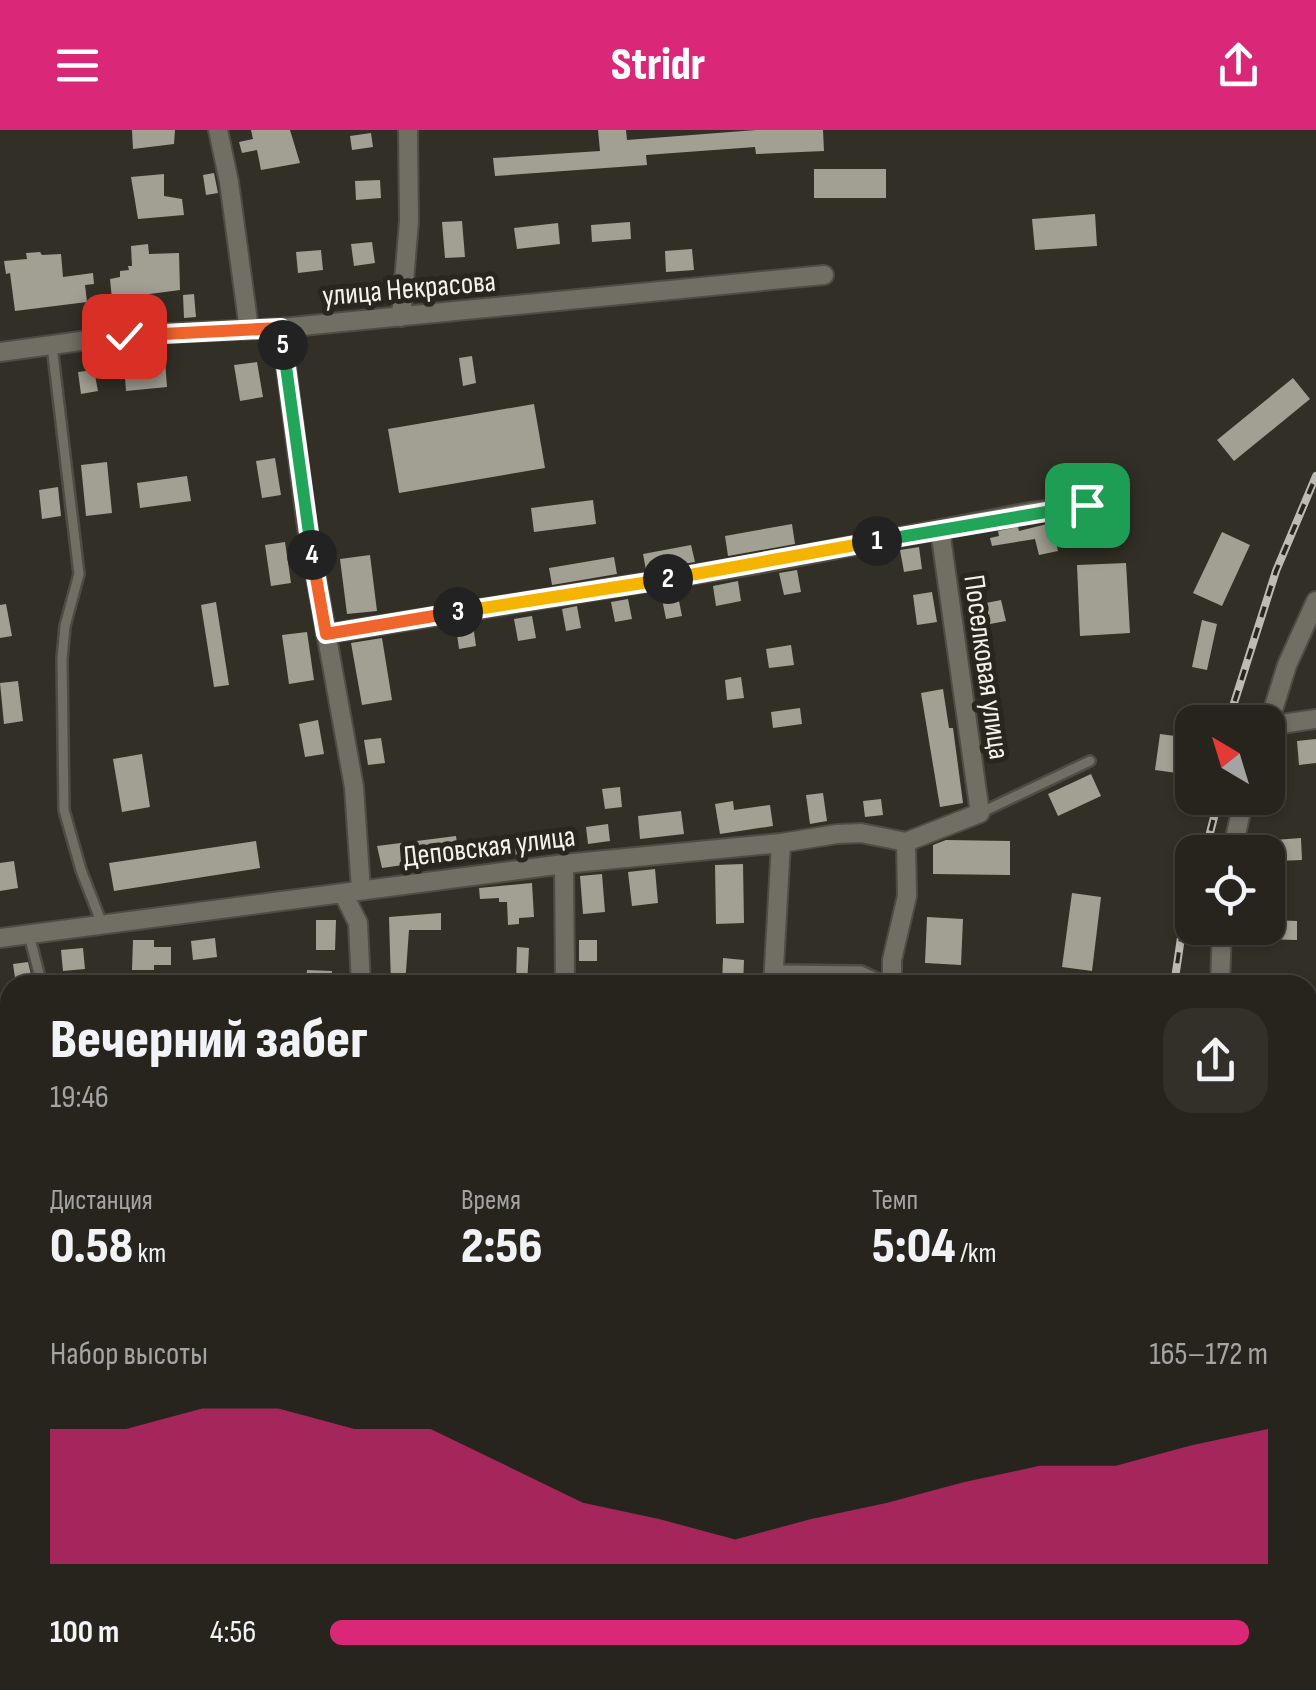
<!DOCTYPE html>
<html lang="ru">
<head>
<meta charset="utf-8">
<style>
	:root { --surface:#26241c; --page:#323029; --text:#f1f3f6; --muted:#a4a4a3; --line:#42413b; --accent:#db2777 }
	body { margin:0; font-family:"Sofia Sans Condensed",sans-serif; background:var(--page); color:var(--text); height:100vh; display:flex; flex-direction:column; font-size:38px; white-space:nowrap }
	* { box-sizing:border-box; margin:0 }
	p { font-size:32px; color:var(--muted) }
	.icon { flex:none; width:55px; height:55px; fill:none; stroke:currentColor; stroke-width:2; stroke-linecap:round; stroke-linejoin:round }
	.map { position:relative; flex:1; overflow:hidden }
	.side { position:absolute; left:0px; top:845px; width:1318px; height:715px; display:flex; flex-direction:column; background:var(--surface); border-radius:30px 30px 0 0; box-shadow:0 2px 8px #0004,0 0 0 2px var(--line) }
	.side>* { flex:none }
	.needle { width:65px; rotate:322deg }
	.fabs { position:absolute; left:1175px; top:575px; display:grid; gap:20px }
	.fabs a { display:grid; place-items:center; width:110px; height:110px; border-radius:20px; background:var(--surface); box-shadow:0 2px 8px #0004,0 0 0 2px var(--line); font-size:50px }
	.pin { position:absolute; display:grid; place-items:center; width:85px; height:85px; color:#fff; margin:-42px; border-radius:20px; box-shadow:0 5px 15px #0006 }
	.km { position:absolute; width:50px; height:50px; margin:-25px; border-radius:50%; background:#222; color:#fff; font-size:28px; line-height:50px; text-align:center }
	.round { display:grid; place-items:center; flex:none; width:105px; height:105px; border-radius:30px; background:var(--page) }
	.head { display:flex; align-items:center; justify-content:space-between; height:170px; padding:0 50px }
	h1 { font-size:55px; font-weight:800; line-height:75px }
	.figures { display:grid; grid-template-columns:repeat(3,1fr); gap:15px; height:170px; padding:10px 50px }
	.figures div { display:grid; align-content:center }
	.figures b { font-size:50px; font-weight:800 }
	.figures small { font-size:28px; font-weight:400 }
	.figures p { font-size:28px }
	.chart { height:280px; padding:20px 50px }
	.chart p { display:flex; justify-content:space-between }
	.chart svg { width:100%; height:180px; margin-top:10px; fill:var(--accent); opacity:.7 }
	ul { padding:0 50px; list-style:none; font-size:32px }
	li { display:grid; grid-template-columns:160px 120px 1fr; align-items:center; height:75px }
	li i { height:25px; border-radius:12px; background:var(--accent) }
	header { display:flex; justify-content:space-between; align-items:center; height:130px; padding:0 50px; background:var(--accent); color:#fff; font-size:45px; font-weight:800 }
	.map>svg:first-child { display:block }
	.green { fill:#554a1a }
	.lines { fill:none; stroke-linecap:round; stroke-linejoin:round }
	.stream { stroke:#726100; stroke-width:4 }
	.building { fill:#a29f93 }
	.lane-casing { stroke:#4e4c44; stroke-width:14 }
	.street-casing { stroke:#4e4c44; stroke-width:22 }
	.secondary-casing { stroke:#4e4c44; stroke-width:30 }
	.lane { stroke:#716e63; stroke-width:9 }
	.street { stroke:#716e63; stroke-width:18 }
	.secondary { stroke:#716e63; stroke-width:25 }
	.rail-casing { stroke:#bdbcb4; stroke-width:8 }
	.rail { stroke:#29261d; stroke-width:4; stroke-dasharray:11; stroke-linecap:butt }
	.split-1-casing { stroke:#fff; stroke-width:20 }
	.split-2-casing { stroke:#fff; stroke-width:20 }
	.split-3-casing { stroke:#fff; stroke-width:20 }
	.split-4-casing { stroke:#fff; stroke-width:20 }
	.split-5-casing { stroke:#fff; stroke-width:20 }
	.split-6-casing { stroke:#fff; stroke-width:20 }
	.split-1 { stroke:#22a559; stroke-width:12 }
	.split-2 { stroke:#f5b400; stroke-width:12 }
	.split-3 { stroke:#f5b400; stroke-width:12 }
	.split-4 { stroke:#f0652b; stroke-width:12 }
	.split-5 { stroke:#22a559; stroke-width:12 }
	.split-6 { stroke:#f0652b; stroke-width:12 }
	.labels { text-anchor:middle; stroke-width:10; stroke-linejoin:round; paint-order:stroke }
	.street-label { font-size:30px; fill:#f3f2eb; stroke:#29261d }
</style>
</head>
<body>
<header><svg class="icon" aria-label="menu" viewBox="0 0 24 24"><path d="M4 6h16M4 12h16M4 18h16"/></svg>Stridr<svg class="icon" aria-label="share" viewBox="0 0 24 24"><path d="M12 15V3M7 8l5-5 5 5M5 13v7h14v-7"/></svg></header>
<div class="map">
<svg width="1316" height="1560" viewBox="0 0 1316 1560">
	<rect width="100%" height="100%" fill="#323026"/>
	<!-- green -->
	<path class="green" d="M932 1550H1022L1024 1560H938Z"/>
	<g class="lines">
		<!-- stream -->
		<path class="stream" d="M1308 938 1316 936"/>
	</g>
	<!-- building -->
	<path class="building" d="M132 0H175L174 14 133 19Z
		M251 0H290L300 33 261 40 257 20 242 23 239 12 253 9Z
		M598 0H626L627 10 756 0H823L824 21 756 24 755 17 646 25 647 35 495 46 493 28 600 21Z
		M371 3 373 17 352 20 350 6Z
		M814 39H886V68H814Z
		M214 43 218 63 206 65 203 45Z
		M164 44V66L182 69 184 85 138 89 131 47Z
		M380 50 381 68 356 70 355 51Z
		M1095 84 1097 116 1035 120 1032 89Z
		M462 91 465 127 445 128 442 92Z
		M630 92 631 109 592 112 591 95Z
		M558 93 560 114 517 119 514 98Z
		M372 112 375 133 354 136 351 114Z
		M148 114 149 124 179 123 180 160 112 169 110 149 120 147V141L129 140 128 136H132L131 116Z
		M692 119 694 140 666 142 665 121Z
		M321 120 323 140 298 143 296 122Z
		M40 122 42 125 61 124 63 147 93 143 94 154 85 155 87 172 15 181 10 143 6 144 4 131 27 129 26 123Z
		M194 164 196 187 184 188 183 165Z
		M472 226 476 253 463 256 459 228Z
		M165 230 167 257 126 261 124 234Z
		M257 232 263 267 240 271 234 235Z
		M94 240 98 261 81 264 78 242Z
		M1293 248 1310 269 1234 331 1217 310Z
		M534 274 545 338 399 363 388 299Z
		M275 328 281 365 262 368 256 331Z
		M107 332 112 383 86 386 81 335Z
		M187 346 191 371 140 378 137 353Z
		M58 357 61 386 42 389 39 360Z
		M593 370 596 394 534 402 531 378Z
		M1051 393 1058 421 1039 425 1035 409 992 416 990 408 999 406 998 401 1018 397 1019 401Z
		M792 394 795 414 728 426 725 406Z
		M1222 402 1250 415 1222 476 1193 463Z
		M285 412 291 453 271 456 265 415Z
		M691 415 695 432 646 440 643 424Z
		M919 417 922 439 904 442 900 420Z
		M370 425 377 481 347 484 340 429Z
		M614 427 617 444 552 455 549 438Z
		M1126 433 1130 503 1080 506 1077 435Z
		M797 440 801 462 784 465 779 443Z
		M738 451 741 471 716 476 713 456Z
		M677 461 682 486 666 489 661 464Z
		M932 462 937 492 917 495 913 465Z
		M628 469 632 489 615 492 611 472Z
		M1001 470 1006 491 990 494 986 473Z
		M216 472 229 555 214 557 201 475Z
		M6 474 12 506 0 508V475Z
		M577 476 581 498 566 501 562 479Z
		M532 486 536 508 518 511 514 489Z
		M1202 490 1217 494 1207 540 1192 537Z
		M473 495 476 516 459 519 456 497Z
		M307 502 314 550 289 554 282 505Z
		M382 508 392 570 362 575 351 513Z
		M791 515 794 535 769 538 766 519Z
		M741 547 744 568 727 570 725 550Z
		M18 551 23 591 4 594 0 553Z
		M943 559 949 598H953L963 673 940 677 921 563Z
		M800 578 802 594 773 598 771 582Z
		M318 590 324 624 305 627 299 594Z
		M1160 604 1183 607 1177 643 1155 640Z
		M381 608 385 633 368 635 364 610Z
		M1316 609V633L1299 635 1297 611Z
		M142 624 150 677 122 682 113 629Z
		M1091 644 1101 666 1058 686 1048 664Z
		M620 657 622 677 605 679 602 659Z
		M823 663 827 691 810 694 806 665Z
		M881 669 883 685 865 687 863 671Z
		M733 671 734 680 770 675 773 696 720 704 715 674Z
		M681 681 684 704 640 709 638 686Z
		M608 694 610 711 588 714 586 697Z
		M562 699 564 720 495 727 492 709Z
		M456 706 459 727 382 738 377 716Z
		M1301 708 1302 730 1275 731 1274 710Z
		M946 710 1010 711V745L933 744V715Z
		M256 711 260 738 114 761 109 733Z
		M14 731 18 758 0 761V733Z
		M743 734 744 793 716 794 715 735Z
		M655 739 658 773 632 776 628 742Z
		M602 744 605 782 583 784 580 746Z
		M532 753 534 787 519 788V794L508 795 507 772H499V768L480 769 479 758Z
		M1072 763 1101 767 1092 841 1062 837Z
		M441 783V800H409L405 855H391L389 787Z
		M927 787 963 789 961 835 925 833Z
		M316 790H336L335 820H316Z
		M1268 790 1297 791V810L1263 809Z
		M215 808 217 827 193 830 191 811Z
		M133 810H154V817H171V835H154V840H132Z
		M579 810H597V831H579Z
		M517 817 529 818 527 855H516Z
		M83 818 85 839 63 841 61 820Z
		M723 828 744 830 743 855H722Z
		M28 832 33 853 16 855 13 834Z
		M307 840 332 841 331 855H306Z"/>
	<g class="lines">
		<!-- lane casing -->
		<g class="lane-casing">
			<path id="lane" d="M52 216 79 444 65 496 62 529 64 680 81 740 102 794
				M980 683 1090 631
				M29 805 42 855
				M775 840 861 841 892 855
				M1057 855H1090
				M1308 970 1316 962
				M885 1550V1560
				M760 1560V1550"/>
		</g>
		<!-- street casing -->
		<g class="street-casing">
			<path id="street" d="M218 0 229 52 249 199
				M401 187 409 91 408 0
				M281 198 307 397 354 657 361 760
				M0 222 125 205 281 198 824 145
				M326 504 753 435 1030 382 1087 375
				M1268 596 1287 535 1316 471
				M1268 596 1316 589
				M1232 722 1244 668
				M564 734 565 855
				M343 763 358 793 361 855
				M0 808 564 734 781 713 837 704 861 703 906 712 980 683 940 400
				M773 855 781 713
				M892 855V830L907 766 906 712
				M1220 855 1222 798
				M1034 1550 1036 1560
				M304 1560 305 1550
				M520 1560 521 1550
				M727 1560V1550"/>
		</g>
		<!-- secondary casing -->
		<g class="secondary-casing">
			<path id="secondary" d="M0 1308 10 1332
				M100 1550 104 1560"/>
		</g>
		<!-- lane -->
		<use href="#lane" class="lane"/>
		<!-- street -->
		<use href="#street" class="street"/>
		<!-- secondary -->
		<use href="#secondary" class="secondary"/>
		<!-- rail casing -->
		<g class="rail-casing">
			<path id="rail" d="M1228 592 1276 441 1316 346
				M1205 722 1219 668
				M1174 855 1192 733
				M1279 1550 1281 1560"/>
		</g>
		<!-- rail -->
		<use href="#rail" class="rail"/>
	</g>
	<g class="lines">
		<!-- split-1 casing -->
		<g class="split-1-casing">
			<path id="split-1" d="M877 411 1087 375"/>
		</g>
		<!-- split-2 casing -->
		<g class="split-2-casing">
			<path id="split-2" d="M668 449 877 411"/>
		</g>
		<!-- split-3 casing -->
		<g class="split-3-casing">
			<path id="split-3" d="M458 482 668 449"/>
		</g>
		<!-- split-4 casing -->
		<g class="split-4-casing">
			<path id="split-4" d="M312 425 326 504 458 482"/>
		</g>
		<!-- split-5 casing -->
		<g class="split-5-casing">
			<path id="split-5" d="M283 215 312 425"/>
		</g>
		<!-- split-6 casing -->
		<g class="split-6-casing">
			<path id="split-6" d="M124 206 281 198 283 215"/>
		</g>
		<!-- split-1 -->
		<use href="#split-1" class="split-1"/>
		<!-- split-2 -->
		<use href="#split-2" class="split-2"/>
		<!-- split-3 -->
		<use href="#split-3" class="split-3"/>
		<!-- split-4 -->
		<use href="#split-4" class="split-4"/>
		<!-- split-5 -->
		<use href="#split-5" class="split-5"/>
		<!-- split-6 -->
		<use href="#split-6" class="split-6"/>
	</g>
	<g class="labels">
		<!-- street labels -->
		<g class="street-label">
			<text transform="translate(409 158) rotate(-5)" y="10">улица Некрасова</text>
			<text transform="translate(987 537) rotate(82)" y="10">Поселковая улица</text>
			<text transform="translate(489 716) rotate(-7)" y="10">Деповская улица</text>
		</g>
	</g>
</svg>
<div class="fabs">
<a><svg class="needle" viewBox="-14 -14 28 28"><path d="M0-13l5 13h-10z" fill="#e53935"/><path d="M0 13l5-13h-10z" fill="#a4a4a3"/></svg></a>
<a><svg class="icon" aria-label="locate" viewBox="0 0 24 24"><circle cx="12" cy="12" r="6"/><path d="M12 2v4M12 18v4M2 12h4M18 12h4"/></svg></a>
</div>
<div class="pin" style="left:1087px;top:375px;background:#1e9e55"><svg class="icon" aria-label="arrive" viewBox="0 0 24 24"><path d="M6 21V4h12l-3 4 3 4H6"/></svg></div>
<div class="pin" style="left:124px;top:206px;background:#d93025"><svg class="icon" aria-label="check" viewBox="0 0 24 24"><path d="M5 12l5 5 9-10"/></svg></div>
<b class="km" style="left:877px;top:411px">1</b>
<b class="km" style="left:668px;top:449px">2</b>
<b class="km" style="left:458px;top:482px">3</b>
<b class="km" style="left:312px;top:425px">4</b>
<b class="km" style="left:283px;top:215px">5</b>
<section class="side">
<div class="head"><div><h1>Вечерний забег</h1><p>19:46</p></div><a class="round"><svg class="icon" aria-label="share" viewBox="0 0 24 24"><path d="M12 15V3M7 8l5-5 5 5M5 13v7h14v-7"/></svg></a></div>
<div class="figures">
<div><p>Дистанция</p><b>0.58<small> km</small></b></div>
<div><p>Время</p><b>2:56</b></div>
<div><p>Темп</p><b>5:04<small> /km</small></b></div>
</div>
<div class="chart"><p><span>Набор высоты</span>165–172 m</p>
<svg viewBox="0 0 160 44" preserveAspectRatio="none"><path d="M0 44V11L10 11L20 6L30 6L40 11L50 11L60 20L70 29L80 33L90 38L100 33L110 29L120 24L130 20L140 20L150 15L160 11V44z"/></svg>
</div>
<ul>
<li><b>100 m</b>4:56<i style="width:98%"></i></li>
</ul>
</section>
</div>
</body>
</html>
